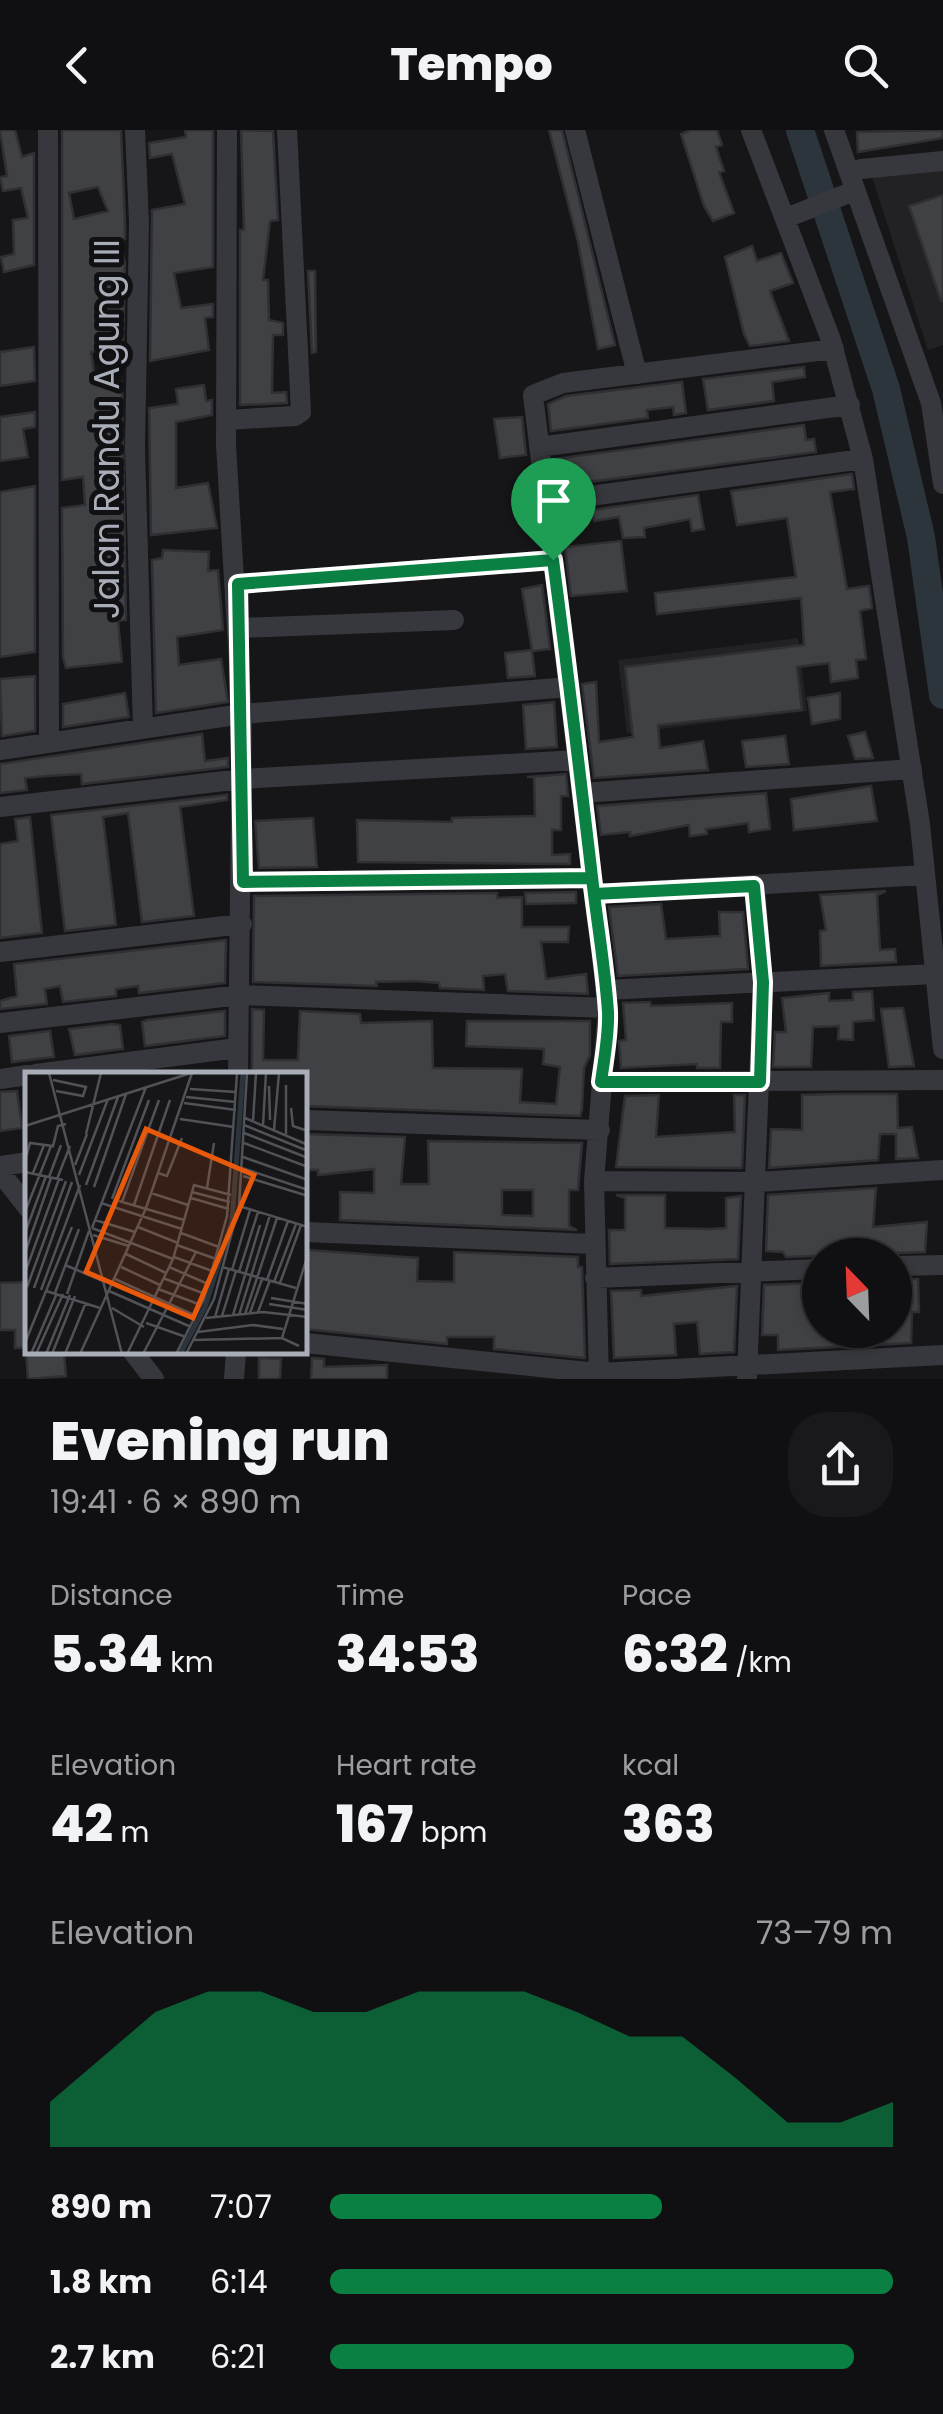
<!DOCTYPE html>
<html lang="en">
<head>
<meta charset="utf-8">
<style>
	:root { --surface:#101012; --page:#19191b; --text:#f1f3f6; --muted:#9c9d9f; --line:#303032; --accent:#0b8043 }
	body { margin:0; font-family:Poppins,sans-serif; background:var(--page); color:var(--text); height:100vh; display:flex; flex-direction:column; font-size:38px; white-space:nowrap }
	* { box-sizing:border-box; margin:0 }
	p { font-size:32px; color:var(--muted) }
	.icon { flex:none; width:55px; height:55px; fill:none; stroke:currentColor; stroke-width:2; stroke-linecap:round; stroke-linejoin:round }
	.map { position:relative; height:1249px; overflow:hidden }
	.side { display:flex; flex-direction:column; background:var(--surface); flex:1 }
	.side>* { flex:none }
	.needle { width:65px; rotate:337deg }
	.controls { position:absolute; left:802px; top:1108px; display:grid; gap:20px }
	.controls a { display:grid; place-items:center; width:110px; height:110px; border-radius:50%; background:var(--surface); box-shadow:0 2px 8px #0004,0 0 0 2px var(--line); font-size:50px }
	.pin { position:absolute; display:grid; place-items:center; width:85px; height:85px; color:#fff; margin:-102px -42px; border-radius:50% 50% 50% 0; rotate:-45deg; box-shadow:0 0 10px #0007 }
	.pin .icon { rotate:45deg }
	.round { display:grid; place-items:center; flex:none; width:105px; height:105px; border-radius:40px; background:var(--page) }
	.head { display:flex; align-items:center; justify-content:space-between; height:170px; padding:0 50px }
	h1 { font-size:55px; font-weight:800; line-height:75px }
	.figures { display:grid; grid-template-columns:repeat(3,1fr); gap:15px; height:170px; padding:10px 50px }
	.figures div { display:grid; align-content:center }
	.figures b { font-size:50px; font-weight:800 }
	.figures small { font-size:28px; font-weight:400 }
	.figures p { font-size:28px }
	.chart { height:280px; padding:20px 50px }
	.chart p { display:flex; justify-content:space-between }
	.chart svg { width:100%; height:180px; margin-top:10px; fill:var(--accent); opacity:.7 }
	ul { padding:0 50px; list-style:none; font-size:32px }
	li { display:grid; grid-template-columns:160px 120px 1fr; align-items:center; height:75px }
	li i { height:25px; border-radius:12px; background:var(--accent) }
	header { display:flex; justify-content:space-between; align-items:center; height:130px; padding:0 50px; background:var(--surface); font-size:45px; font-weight:800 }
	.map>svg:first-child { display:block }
	.built { fill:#222225 }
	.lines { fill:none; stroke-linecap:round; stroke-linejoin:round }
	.river { stroke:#2c353c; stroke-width:28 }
	.building { fill:#404145; stroke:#303034; stroke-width:2.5; fill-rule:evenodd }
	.minor { stroke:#37383d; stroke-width:20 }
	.route-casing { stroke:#fff; stroke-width:20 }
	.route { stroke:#0b8043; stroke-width:12 }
	.labels { text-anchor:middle; stroke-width:10; stroke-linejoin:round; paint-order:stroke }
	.street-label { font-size:35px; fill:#a8adb8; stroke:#111113 }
	.inset-river { fill:none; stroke:#2c353c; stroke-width:5 }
	.inset-road { fill:none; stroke:#505258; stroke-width:2.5 }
	.view { fill:#e8590c; fill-opacity:0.15; stroke:#e8590c; stroke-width:5 }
	.inset-edge { fill:none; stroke:#a8adb8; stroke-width:5 }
</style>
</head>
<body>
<header><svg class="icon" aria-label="back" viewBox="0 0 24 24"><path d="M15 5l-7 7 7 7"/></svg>Tempo<svg class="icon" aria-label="search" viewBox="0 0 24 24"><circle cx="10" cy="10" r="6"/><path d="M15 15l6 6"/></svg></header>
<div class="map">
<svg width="943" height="1249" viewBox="0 0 943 1249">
	<rect width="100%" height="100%" fill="#161618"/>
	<!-- built -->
	<path class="built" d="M943 35V215L928 220 870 41Z
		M798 508 807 581 627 603 618 530Z"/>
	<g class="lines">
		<!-- river -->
		<path class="river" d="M800 0 886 259 921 407 943 565"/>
	</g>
	<!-- building -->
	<path class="building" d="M0 0H15L22 27 34 23V135L4 142 1 127 14 124 13 90 28 88 21 58 3 61 0 47 7 46Z
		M62 0H121L125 92V109L119 111 125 133 123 217 91 222 96 255 122 252 126 490 118 491 122 532 66 538 63 527 62 378 85 375 83 347 62 350ZM98 57 108 81 74 89 69 63Z
		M185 0H213V137L174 143 181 178 213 174V187L205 188 209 220 150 231 152 80 185 74 172 24 150 28 149 13 186 7Z
		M241 0 273 1 278 90 270 91 263 150H268L269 190 283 193V205H273L272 263 286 262 287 273 240 275V100H244Z
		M549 0H562L615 215 598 219 578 112Z
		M691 0H717L722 15 716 17 724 41 719 42 734 83 713 91 704 76 681 4Z
		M943 0V8L858 22 857 2Z
		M943 65V171H941L909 76Z
		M752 116 757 131 781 123 793 153 770 161 789 211 750 216 744 204 725 127Z
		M308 141H315L316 222 312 223Z
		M34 217 35 251 0 256V222Z
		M804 237 805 247 772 252 774 271 708 280 703 249Z
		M682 252 686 283 674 285 673 277 647 280 648 288 551 301 548 274 566 266Z
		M204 255 206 271 212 270V285L176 292V358L208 353 217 398 151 405 149 278 178 274 176 259Z
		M35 282V297L23 299 28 327 0 331V287Z
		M522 287 526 325 500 328 494 289Z
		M804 295 806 310 814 309 816 322 558 356 555 329Z
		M852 344 854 359 830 362 847 459 869 456 872 478 860 481 866 529 856 530 858 548 831 552 829 533 797 537 802 580 658 595 660 618 703 611 708 640 594 648 582 554 596 552 599 612 633 607 625 537 804 515 801 468 657 484 655 463 796 447 787 388 737 395 731 361Z
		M35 356V522L0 527V362Z
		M698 365 704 399 692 401 690 389 644 398 645 407 623 408 619 387 594 391 592 380Z
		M621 411 627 461 571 466 565 417Z
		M163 420 209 422 208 441 218 440 223 500 177 507 179 535 221 529 228 572 156 583 152 430 162 428Z
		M542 455 550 519 532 521 535 546 508 548 505 523 532 520 522 459Z
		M35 546V601L2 606 0 549Z
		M125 563 129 587 63 597V574Z
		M840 563V589L812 594 808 568Z
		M554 572 557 617 526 619 523 575Z
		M865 602 873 628 855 629 848 606Z
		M202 604 205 631 228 628V637L82 654 81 644 46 646 25 648 27 660 0 663V634Z
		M785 606 789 634 746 637 742 611Z
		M566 644 568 666H561V700H552V725L570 724V734L358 732 357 690 452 692V688L535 686 534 647H527Z
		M871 656 877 691 794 700 791 669Z
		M766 663 770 699 749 702 748 693 706 699 707 704 690 706 689 695 630 706V702L601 705 597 676Z
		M227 665V670L180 677 194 786 142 792 128 683 103 687 116 795 65 801 51 685Z
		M30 687 42 803 0 808V714L18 711 15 689Z
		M313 688 317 737 259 738 255 691Z
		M886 761 877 765 880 820 895 819 896 832 821 836 820 801 826 800 820 765Z
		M576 762V773L526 774 525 763Z
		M497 763V768L522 767V797H569L568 812H541L546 849 586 844 588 864 508 861 505 844 483 846 484 860 440 858 439 853 415 851 376 852 377 856 253 852 254 766Z
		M661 774 666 809 720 806 719 782H743L748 839 618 846 609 777Z
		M226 810 225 853 139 863 138 856 116 859V866L63 872 60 856 45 859 47 874 0 879V871L17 866 14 834Z
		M872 861 874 890 853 892V910L838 909 839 896 813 897 811 937H773L775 902H786L782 868 829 863V871L853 870V862Z
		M650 872 651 876 732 873V892H721L720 938H697V934L621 938 619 911 626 910 623 873Z
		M903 878 914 936 889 937 881 879Z
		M252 879 264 880 263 930H298L300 881 360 884 361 893 432 891 433 938 522 939 520 972 556 974 560 937 543 934 544 919 466 916 467 891H590V925L584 938 582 979 580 986 305 976V944H252Z
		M225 881V906L145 916 142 892 147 890Z
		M112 894 120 895 123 919 75 925 69 899Z
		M50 901 54 927 12 932 9 906Z
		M17 961 22 998 0 1001V962Z
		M837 964H897L898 998 912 997 918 1028 896 1029V1004H880L878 1030 769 1038 771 999 802 1000V965Z
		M659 965 656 1007 735 1002 734 965H745L742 1038 616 1037 625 966Z
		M305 1004 405 1007 401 1054H429L428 1011 582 1013 578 1060H569V1096L577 1100 340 1090V1062L374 1063V1039L318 1045V1040H305ZM502 1060H533V1086L502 1085Z
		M876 1058 873 1097 927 1092 925 1122 786 1127 783 1122 766 1121 768 1065Z
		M616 1065H665V1098L709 1099 726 1098V1068L741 1066 738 1129 610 1134 609 1100H625V1068Z
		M308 1120 418 1128 417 1151 454 1152V1122L578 1127V1137H582L585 1228 494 1219V1207H447V1214L305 1199Z
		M918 1149 919 1182H912L911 1213 778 1220V1205H762L764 1155 820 1153V1200H895V1150Z
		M28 1152V1218H15V1200H0V1153Z
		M737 1156 734 1222 700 1224 697 1192 674 1194 676 1225 614 1228 611 1161 641 1160V1166Z
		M26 1222 64 1223 66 1246 28 1249Z
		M259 1228 281 1229 280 1249H259Z
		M312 1228 324 1229V1237L387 1235V1249H311Z"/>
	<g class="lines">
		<!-- minor -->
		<path class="minor" d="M48 0 49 613
			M135 0 139 92 135 319 143 599
			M227 0 226 315 242 584 238 944
			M575 0 637 244
			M751 0 831 210 863 329 920 694 943 919
			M834 0 931 273 943 354
			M861 39 943 31
			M786 88 854 61
			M226 290 295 286 301 282 287 0
			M539 317 850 275
			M546 372 863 329
			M238 454 553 430
			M239 498 454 490
			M0 620 242 584 569 557
			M582 663 912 639
			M0 677 242 649 577 630
			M243 752 592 748
			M594 764 925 745
			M0 822 242 794
			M605 860 935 844
			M0 893 240 865 608 878
			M36 944 237 918
			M0 949 28 945
			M601 952 943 950
			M305 990 600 1000
			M0 1036 28 1032
			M0 1042 28 1078
			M594 1051 758 1052 943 1040
			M305 1102 593 1114
			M895 1136 943 1135
			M595 1148 820 1139
			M305 1213 598 1243 943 1225
			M133 1222 154 1249
			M747 1247 763 852 755 756
			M234 1249 236 1222
			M599 1249 594 1051 608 878 533 265 563 253 834 219"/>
	</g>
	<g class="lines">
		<!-- route casing -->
		<g class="route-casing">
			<path id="route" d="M553 430 238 454 243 752 592 748C597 792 605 837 608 882 609 905 604 929 601 952H760L763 852 754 756 594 764C581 653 568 541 553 430"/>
		</g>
		<!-- route -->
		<use href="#route" class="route"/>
	</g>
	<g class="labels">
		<!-- street labels -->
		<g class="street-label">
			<text transform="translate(107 299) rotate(-90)" y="12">Jalan Randu Agung III</text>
		</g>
	</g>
	<!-- overview -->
	<g transform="translate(25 942)">
		<rect width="282" height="282" fill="#161618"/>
		<path class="inset-river" d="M155 282 180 235 207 149 218 1"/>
		<path class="inset-road" d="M24 1 97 282M28 8 61 15 58 24 31 19M244 14 245 48M165 17 211 20M161 25 211 30M159 31 211 38M266 36 268 54 283 59M220 46 283 73M155 47 209 55M228 49 231 1M219 53 283 79M238 53 241 1M0 54 166 1M249 58 254 1M219 61 283 86M61 62 76 1M261 62V13M219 71 283 95M218 85 283 108M0 89 5 71 28 74 33 54 41 52M50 93 62 62M217 96 283 118M0 100 38 108M8 101 19 73M133 101 142 104 157 66M54 103 83 27M218 104 283 124M24 105 36 73M32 107 45 74M61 113 93 25M69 115 101 22M182 116 189 71M167 120 205 130M126 121 163 133M166 126 204 137M87 127 124 28M94 129 159 148M97 130 134 28M76 131 157 157M109 133 145 28M214 134 283 155M0 140 26 74M70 148 110 160M113 155 153 171M67 156 121 15M67 156 148 187M0 161 21 104M156 161 194 175M68 163 104 174M152 173 191 187M0 181 26 106M101 182 141 201M149 185 187 199M40 193 78 209M96 195 135 213M144 195 183 212M197 195 271 216M207 198 225 138M214 200 233 140M0 201 34 107M138 206 180 222M90 207 171 244M242 208 263 149M249 210 271 152M255 211 276 153M2 215 41 109M9 216 47 110M133 217 176 233M16 218 55 113M21 219 75 236M84 219 166 255M30 221 54 157M42 222 64 159M246 226 283 232M244 232 283 238M87 236 119 255M233 240 245 208M225 241 237 207M220 242 252 146M208 243 235 153M214 243 245 143M197 244 211 199M190 245 204 197M181 246 238 240 283 245M121 251 161 265M173 260 228 253 258 257M257 266 283 182M168 268 257 266 274 274M0 271 47 155M6 282 32 221M11 282 38 222M21 282 45 223M27 282 50 224M40 282 61 230M55 282 121 136 167 1M102 282 148 187 169 113 206 123M118 282 171 180M151 282 179 227 202 144 212 1M161 282 189 227 214 134 222 1"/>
		<path class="view" d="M121 57 229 103 168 246 61 200Z"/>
		<rect width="282" height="282" class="inset-edge"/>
	</g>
</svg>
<div class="controls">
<a><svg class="needle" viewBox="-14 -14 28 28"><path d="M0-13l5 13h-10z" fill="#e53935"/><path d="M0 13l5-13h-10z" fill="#9c9d9f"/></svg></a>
</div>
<div class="pin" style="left:553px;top:430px;background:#1e9e55"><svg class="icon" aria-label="arrive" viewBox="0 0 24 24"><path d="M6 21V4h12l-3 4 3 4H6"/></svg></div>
</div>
<section class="side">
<div class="head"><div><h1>Evening run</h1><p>19:41 · 6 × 890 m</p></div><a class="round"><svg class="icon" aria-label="share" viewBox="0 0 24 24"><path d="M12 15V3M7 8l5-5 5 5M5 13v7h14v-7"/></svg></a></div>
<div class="figures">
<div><p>Distance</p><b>5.34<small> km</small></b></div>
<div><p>Time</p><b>34:53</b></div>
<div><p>Pace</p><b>6:32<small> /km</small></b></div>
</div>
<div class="figures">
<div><p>Elevation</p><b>42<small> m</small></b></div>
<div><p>Heart rate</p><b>167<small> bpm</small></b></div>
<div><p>kcal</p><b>363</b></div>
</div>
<div class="chart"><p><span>Elevation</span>73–79 m</p>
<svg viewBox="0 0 160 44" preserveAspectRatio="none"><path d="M0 44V33L10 22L20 11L30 6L40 6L50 11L60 11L70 6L80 6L90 6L100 11L110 17L120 17L130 27L140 38L150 38L160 33V44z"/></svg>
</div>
<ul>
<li><b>890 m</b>7:07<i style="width:59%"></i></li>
<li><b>1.8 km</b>6:14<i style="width:100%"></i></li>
<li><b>2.7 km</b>6:21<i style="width:93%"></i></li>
</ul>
</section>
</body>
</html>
